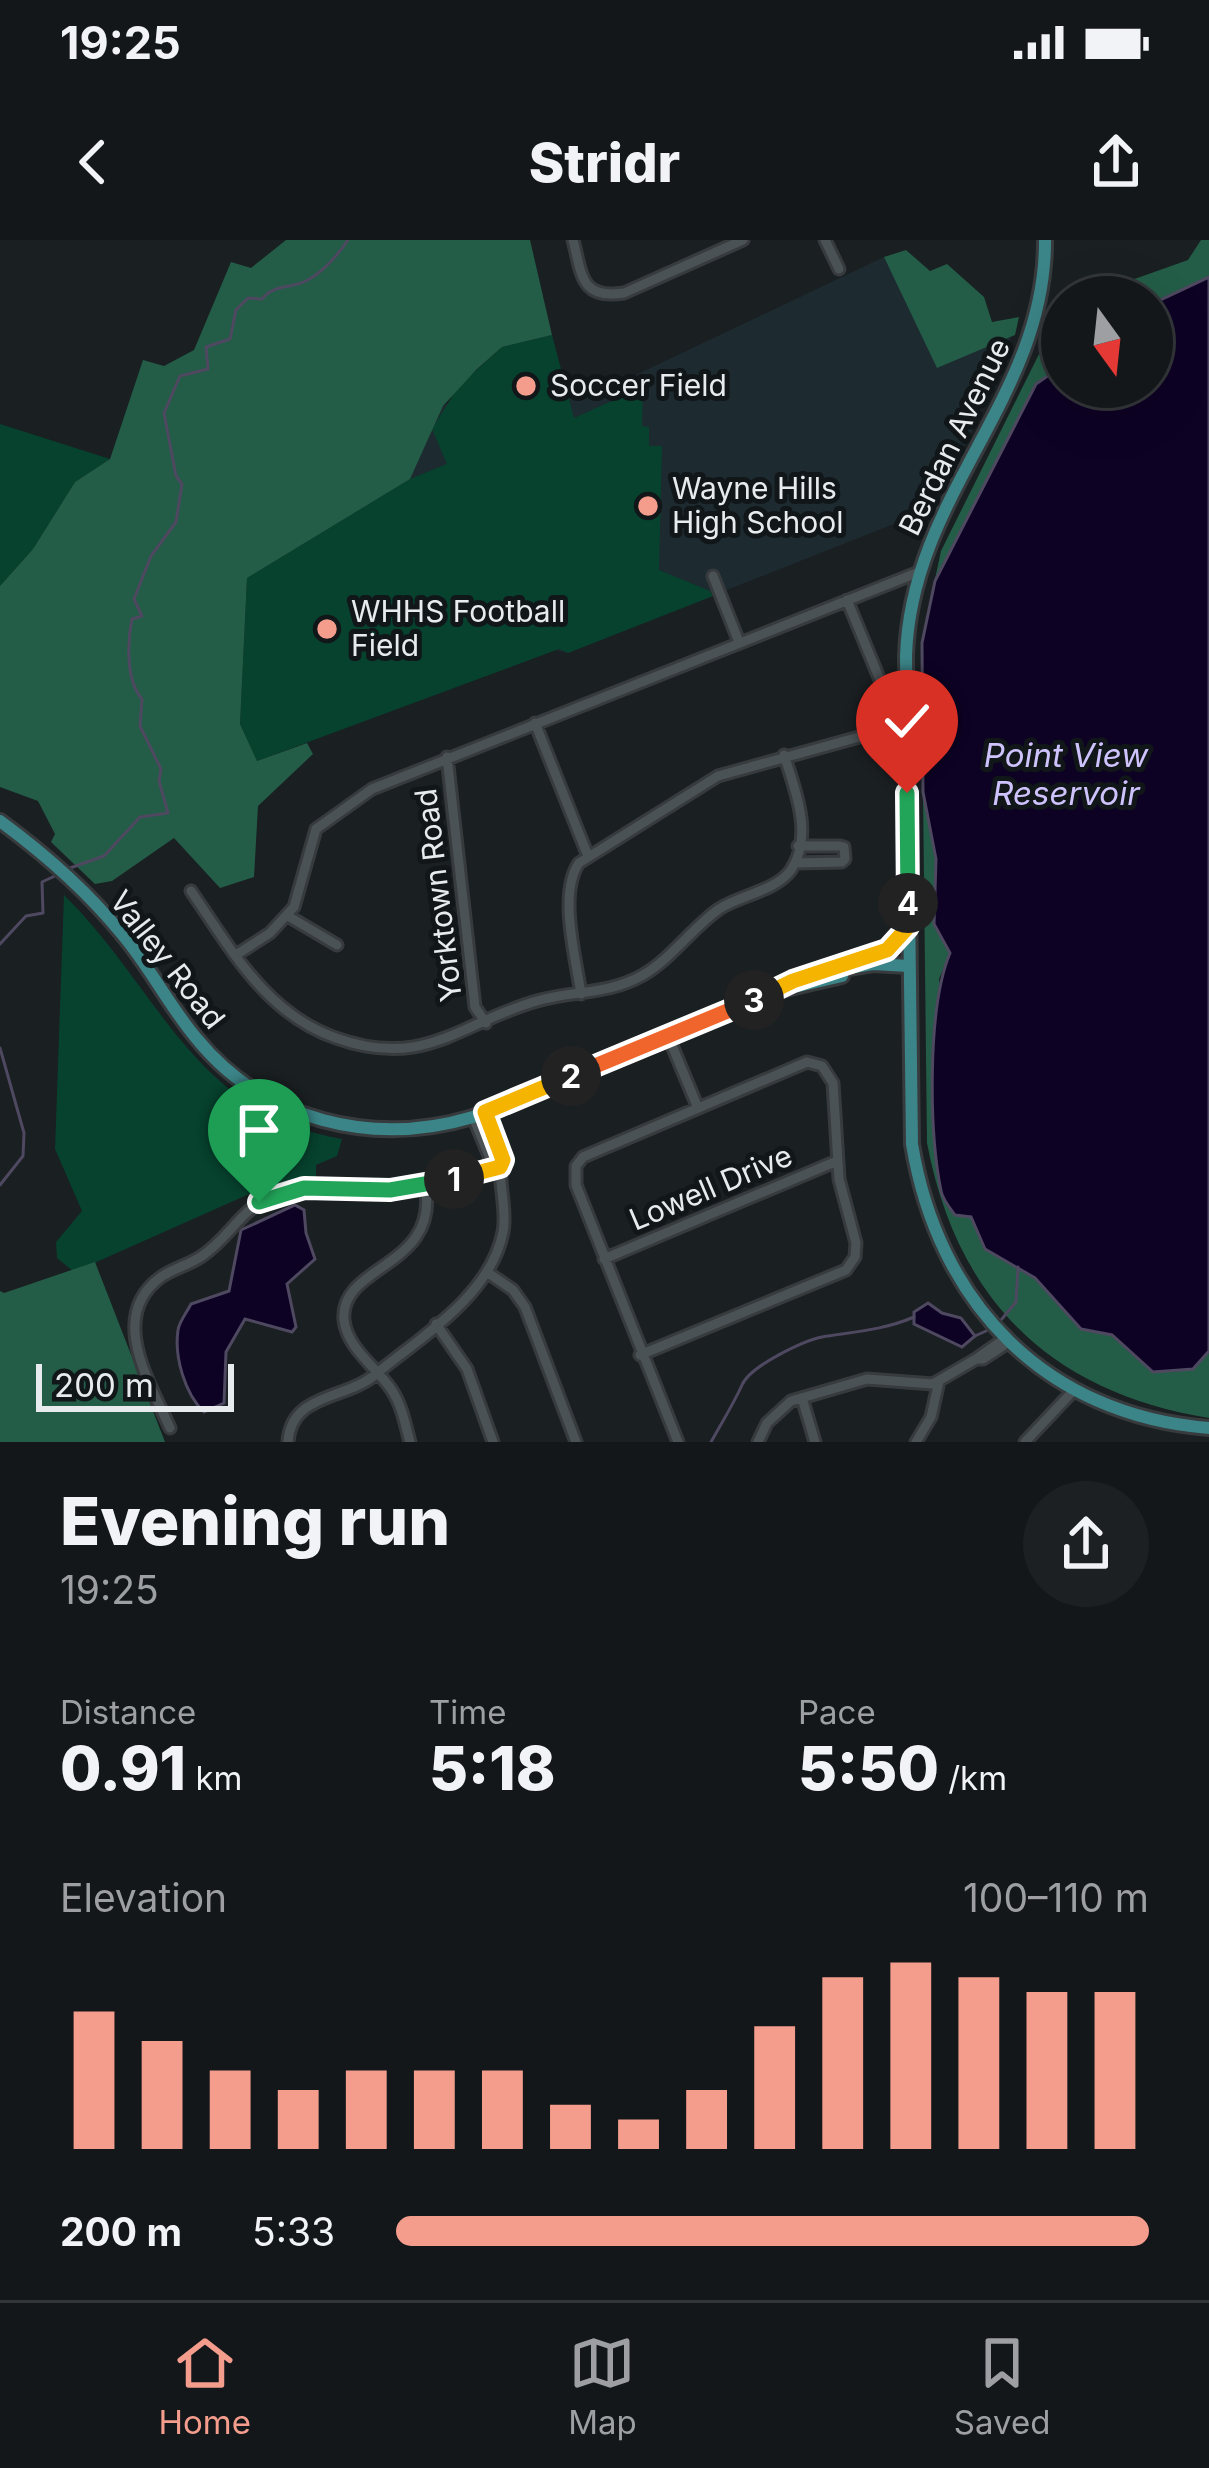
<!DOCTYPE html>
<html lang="en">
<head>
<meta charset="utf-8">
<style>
	:root { --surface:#14171a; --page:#1d2023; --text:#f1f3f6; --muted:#9d9fa2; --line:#333639; --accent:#f49d8d }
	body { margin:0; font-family:Inter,sans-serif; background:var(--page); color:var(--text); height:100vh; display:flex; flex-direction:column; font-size:45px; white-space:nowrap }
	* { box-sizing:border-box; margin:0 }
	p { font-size:39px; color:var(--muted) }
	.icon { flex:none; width:66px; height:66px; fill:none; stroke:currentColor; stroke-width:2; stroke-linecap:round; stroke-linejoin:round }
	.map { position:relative; height:1202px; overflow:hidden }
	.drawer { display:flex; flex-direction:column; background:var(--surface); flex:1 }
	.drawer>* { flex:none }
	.needle { width:78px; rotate:165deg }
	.tools { position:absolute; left:1041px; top:36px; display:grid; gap:24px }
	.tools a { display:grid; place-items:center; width:132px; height:132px; border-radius:50%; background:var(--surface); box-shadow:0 12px 48px #0002,0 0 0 3px var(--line); font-size:60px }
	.scale { position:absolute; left:36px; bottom:30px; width:198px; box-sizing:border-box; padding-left:12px; border:6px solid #e7ebed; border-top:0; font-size:33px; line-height:42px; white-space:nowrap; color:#e7ebed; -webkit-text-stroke:9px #111619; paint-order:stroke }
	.pin { position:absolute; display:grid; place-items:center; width:102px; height:102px; color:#fff; margin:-123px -51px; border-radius:50% 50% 50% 0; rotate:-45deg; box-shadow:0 0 12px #0007 }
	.pin .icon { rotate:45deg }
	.km { position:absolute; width:60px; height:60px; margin:-30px; border-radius:50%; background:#222; color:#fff; font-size:33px; line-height:60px; text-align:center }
	.round { display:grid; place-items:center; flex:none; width:126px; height:126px; border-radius:63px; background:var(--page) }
	.overview { display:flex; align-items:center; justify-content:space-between; height:204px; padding:0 60px }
	h1 { font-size:66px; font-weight:800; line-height:90px }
	.metrics { display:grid; grid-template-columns:repeat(3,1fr); gap:18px; height:204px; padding:12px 60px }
	.metrics div { display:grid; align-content:center }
	.metrics b { font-size:60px; font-weight:800 }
	.metrics small { font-size:33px; font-weight:400 }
	.metrics p { font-size:33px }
	.chart { height:336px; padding:24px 60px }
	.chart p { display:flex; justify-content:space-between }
	.chart svg { width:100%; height:216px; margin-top:12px; stroke:var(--accent); stroke-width:6 }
	ul { padding:0 60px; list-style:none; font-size:39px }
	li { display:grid; grid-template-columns:192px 144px 1fr; align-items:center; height:90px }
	li i { height:30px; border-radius:15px; background:var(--accent) }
	.status { display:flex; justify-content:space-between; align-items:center; height:84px; padding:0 60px; background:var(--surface); direction:ltr }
	.status svg { height:33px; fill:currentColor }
	header { display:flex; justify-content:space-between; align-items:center; height:156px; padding:0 60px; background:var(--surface); font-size:54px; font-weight:800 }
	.dock { display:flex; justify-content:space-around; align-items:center; height:168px; border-top:3px solid var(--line); background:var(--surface); font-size:33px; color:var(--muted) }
	.dock a { display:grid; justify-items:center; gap:6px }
	.dock .current { color:var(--accent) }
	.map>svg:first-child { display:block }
	.built { fill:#1d2a30 }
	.green { fill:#06422e }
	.forest { fill:#235d47 }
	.water { fill:#0d0224; stroke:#4e4860; stroke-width:3 }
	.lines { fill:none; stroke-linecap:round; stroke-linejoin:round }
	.stream { stroke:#4e4860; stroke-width:3 }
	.minor-casing { stroke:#373b3e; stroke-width:15 }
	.major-casing { stroke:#373b3e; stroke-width:18 }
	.minor { stroke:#4b5255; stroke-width:9 }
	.major { stroke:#3b8487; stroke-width:12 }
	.split-1-casing { stroke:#fff; stroke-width:24 }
	.split-2-casing { stroke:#fff; stroke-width:24 }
	.split-3-casing { stroke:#fff; stroke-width:24 }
	.split-4-casing { stroke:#fff; stroke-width:24 }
	.split-5-casing { stroke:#fff; stroke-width:24 }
	.split-1 { stroke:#22a559; stroke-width:15 }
	.split-2 { stroke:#f5b400; stroke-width:15 }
	.split-3 { stroke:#f0652b; stroke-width:15 }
	.split-4 { stroke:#f5b400; stroke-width:15 }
	.split-5 { stroke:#22a559; stroke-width:15 }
	.poi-dot { fill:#f49d8d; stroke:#111619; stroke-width:4.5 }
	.labels { text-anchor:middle; stroke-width:10; stroke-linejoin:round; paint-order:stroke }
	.poi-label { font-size:30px; fill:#e7ebed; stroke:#111619; text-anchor:start }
	.street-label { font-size:30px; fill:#e7ebed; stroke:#111619 }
	.water-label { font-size:33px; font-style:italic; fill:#cfc3fd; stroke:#111619 }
</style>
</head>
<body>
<div class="status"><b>19:25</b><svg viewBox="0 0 49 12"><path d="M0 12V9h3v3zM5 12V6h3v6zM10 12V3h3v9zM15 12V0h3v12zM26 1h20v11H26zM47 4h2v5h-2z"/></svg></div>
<header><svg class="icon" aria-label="back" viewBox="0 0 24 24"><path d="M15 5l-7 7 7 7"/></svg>Stridr<svg class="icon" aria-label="share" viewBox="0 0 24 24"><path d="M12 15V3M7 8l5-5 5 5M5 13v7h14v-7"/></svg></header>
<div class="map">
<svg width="1209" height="1202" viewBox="0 0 1209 1202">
	<rect width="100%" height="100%" fill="#1a1f22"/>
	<!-- built -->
	<path class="built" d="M884 17 889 28 985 105 1011 97 1004 126 942 251 924 272 568 413 247 338 432 189 443 166 552 95 567 157 604 150Z"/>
	<!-- green -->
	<path class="green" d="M552 95 574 178 643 147 642 186 649 187V206H662L659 330 710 351 713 356 568 413 559 409 257 521 240 484 247 338 410 239 447 224 432 189 458 147 502 107Z
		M0 184 110 219 75 242 33 309 0 346Z
		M64 655C160 749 192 873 342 899L337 916 316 925V940L267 946 74 1032 57 1018 56 1002 82 971 55 909Z"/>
	<!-- forest -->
	<path class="forest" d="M286 0H530L552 95 502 107 476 130 443 166 410 239 247 338 240 484 257 521 307 503 313 514 258 566 254 637 220 648 174 598 112 641 95 644 51 602 55 594 38 561 0 547V346L33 309 75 242 110 219 143 120 164 126 194 110 231 22 251 28Z
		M1201 0H1209V37L1152 64V57H1084L1188 20Z
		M906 10 930 31 947 24 984 57 992 82 1019 77 1015 95 937 128 884 17Z
		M1062 65V126L1036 144 935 339 941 311 1044 104 1052 68Z
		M923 553 936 619 934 684 950 713 939 739 971 977 985 1009 1035 1038 1080 1089 1112 1095 1153 1132 1193 1129 1209 1111V1178C1050 1152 957 1060 927 903Z
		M95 1022 165 1202H0V1051L4 1053Z"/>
	<!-- water -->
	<path class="water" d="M1209 37V1111L1193 1129 1153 1132 1112 1095 1081 1089 1035 1038 985 1009 971 977 955 975C949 967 943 960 941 951 929 891 927 768 950 713L934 684 936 619 923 552 922 403 935 341 1036 144 1062 126V147H1152V64Z
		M295 965 304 970 306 993 315 1019 287 1044 296 1087 292 1092 245 1079 226 1112 224 1163 204 1172C185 1154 174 1117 178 1090 179 1082 187 1072 191 1064L229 1051 241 990Z
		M928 1063 942 1073 961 1078 975 1096 962 1107 914 1084V1072Z"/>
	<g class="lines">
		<!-- stream -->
		<path class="stream" d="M70 628 104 616 140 577 168 573 159 541 161 529 140 486 142 459C126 441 127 402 132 379L142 376 134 359 151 316 176 282 182 244 176 236 164 173 180 136 208 129 206 107 230 99 236 70 248 58 262 59C274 44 290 49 306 41 324 32 337 16 348 0
			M0 704 26 676 43 673 42 642 57 635
			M0 808 24 893 23 916 0 945
			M1001 1080 1016 1062 1018 1027
			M975 1096 986 1091
			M711 1202C722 1182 733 1165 742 1145 750 1126 803 1101 822 1097 853 1092 884 1090 914 1077"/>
		<!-- minor casing -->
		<g class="minor-casing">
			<path id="minor" d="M573 0C582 34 580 60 624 53L743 0
				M825 0 839 29
				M713 336 739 402
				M535 483 588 616
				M447 517 475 767 486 783
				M795 623 842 622 845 619 844 607 840 606H798
				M191 651C231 709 266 774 336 798 425 830 461 782 537 761 574 750 608 755 643 735 672 718 692 688 719 669 740 655 776 651 791 630 814 596 795 549 784 515
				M288 676 337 705
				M236 715 270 693 294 667 316 589 372 549 919 332
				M581 754C576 719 558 653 579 623L718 536 870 494 885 482 887 457 847 360
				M668 796 698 868
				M473 877 492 923 500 927
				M604 1019 837 921
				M487 1032 513 1050 525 1067 576 1202
				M436 1084 467 1129 493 1202
				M640 1115 846 1030 855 1017 856 1003 839 939 833 843 822 826 807 822 583 917 576 926V945L678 1202
				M982 1119H976L1006 1098
				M983 1119 1003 1106 1006 1098
				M802 1158 815 1202
				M170 1188C150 1143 107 1076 161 1037 174 1028 189 1025 202 1016 229 998 241 969 272 956 309 940 352 951 391 950 427 949 465 936 500 927
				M288 1202C291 1153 346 1160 376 1134 422 1096 491 1055 503 992 508 969 496 938 503 920L485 872
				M410 1202C405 1184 402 1165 391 1149 376 1127 347 1108 344 1080 339 1024 441 1028 425 945
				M758 1202 767 1183 791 1161 867 1139 933 1144 976 1119
				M916 1202 931 1177 939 1141
				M1025 1202 1074 1150"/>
		</g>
		<!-- major casing -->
		<g class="major-casing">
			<path id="major" d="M1045 0C1046 158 911 254 906 416L912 904C938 1063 1045 1175 1209 1188
				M0 581C45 614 87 651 122 694 150 727 169 766 197 799 264 881 373 907 473 877L817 733 873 724 909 726
				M862 719 895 705 907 688
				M781 750 842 736"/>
		</g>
		<!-- minor -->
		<use href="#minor" class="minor"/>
		<!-- major -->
		<use href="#major" class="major"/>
	</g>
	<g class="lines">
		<!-- split-1 casing -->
		<g class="split-1-casing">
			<path id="split-1" d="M259 962 304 948 390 950 454 939"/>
		</g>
		<!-- split-2 casing -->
		<g class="split-2-casing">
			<path id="split-2" d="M454 939 500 927 503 920 485 872 571 836"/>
		</g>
		<!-- split-3 casing -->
		<g class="split-3-casing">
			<path id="split-3" d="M571 836 754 760"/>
		</g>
		<!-- split-4 casing -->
		<g class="split-4-casing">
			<path id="split-4" d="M754 760 793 741 887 710 908 687V663"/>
		</g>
		<!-- split-5 casing -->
		<g class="split-5-casing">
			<path id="split-5" d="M907 553 908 663"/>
		</g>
		<!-- split-1 -->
		<use href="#split-1" class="split-1"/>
		<!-- split-2 -->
		<use href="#split-2" class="split-2"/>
		<!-- split-3 -->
		<use href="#split-3" class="split-3"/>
		<!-- split-4 -->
		<use href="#split-4" class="split-4"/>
		<!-- split-5 -->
		<use href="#split-5" class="split-5"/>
	</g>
	<!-- markers -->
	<g class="poi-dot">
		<circle cx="526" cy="146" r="12"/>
		<circle cx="648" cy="266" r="12"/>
		<circle cx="327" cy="389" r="12"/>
	</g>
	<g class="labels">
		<!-- poi labels -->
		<g class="poi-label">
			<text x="550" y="156">Soccer Field</text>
			<text x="672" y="259">Wayne Hills<tspan x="672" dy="34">High School</tspan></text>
			<text x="351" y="382">WHHS Football<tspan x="351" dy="34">Field</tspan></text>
		</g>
		<!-- street labels -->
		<g class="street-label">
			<text transform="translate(955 197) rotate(-64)" y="10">Berdan Avenue</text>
			<text transform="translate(439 655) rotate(-97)" y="10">Yorktown Road</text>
			<text transform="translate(167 720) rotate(52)" y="10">Valley Road</text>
			<text transform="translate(711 948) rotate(-23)" y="10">Lowell Drive</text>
		</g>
		<!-- water labels -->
		<g class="water-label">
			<text x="1066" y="527">Point View<tspan x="1066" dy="38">Reservoir</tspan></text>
		</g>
	</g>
</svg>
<div class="tools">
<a><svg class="needle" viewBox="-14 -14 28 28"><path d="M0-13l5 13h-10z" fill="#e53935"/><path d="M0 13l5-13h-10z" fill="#9d9fa2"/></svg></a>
</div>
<div class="scale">200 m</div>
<div class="pin" style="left:259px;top:962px;background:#1e9e55"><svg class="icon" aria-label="arrive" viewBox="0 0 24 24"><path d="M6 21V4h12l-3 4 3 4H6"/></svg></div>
<div class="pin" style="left:907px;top:553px;background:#d93025"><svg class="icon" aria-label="check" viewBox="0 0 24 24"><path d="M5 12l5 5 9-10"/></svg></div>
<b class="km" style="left:454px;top:939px">1</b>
<b class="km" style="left:571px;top:836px">2</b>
<b class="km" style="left:754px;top:760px">3</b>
<b class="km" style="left:908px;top:663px">4</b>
</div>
<section class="drawer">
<div class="overview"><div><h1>Evening run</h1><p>19:25</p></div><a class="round"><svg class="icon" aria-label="share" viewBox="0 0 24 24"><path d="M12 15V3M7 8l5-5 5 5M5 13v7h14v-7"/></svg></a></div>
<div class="metrics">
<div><p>Distance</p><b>0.91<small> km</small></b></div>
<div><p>Time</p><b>5:18</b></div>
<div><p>Pace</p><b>5:50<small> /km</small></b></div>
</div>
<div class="chart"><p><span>Elevation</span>100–110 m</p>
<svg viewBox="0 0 160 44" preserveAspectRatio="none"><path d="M5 44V16M15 44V22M25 44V28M35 44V32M45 44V28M55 44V28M65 44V28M75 44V35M85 44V38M95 44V32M105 44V19M115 44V9M125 44V6M135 44V9M145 44V12M155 44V12"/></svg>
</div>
<ul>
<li><b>200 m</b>5:33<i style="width:100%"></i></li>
</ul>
</section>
<nav class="dock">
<a class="current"><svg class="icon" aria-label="home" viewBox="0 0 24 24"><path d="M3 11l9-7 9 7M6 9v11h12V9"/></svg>Home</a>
<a><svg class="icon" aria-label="map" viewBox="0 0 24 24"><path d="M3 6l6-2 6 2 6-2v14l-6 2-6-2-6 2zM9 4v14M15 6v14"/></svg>Map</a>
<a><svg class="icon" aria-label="saved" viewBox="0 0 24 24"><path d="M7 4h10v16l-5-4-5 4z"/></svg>Saved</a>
</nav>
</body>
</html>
